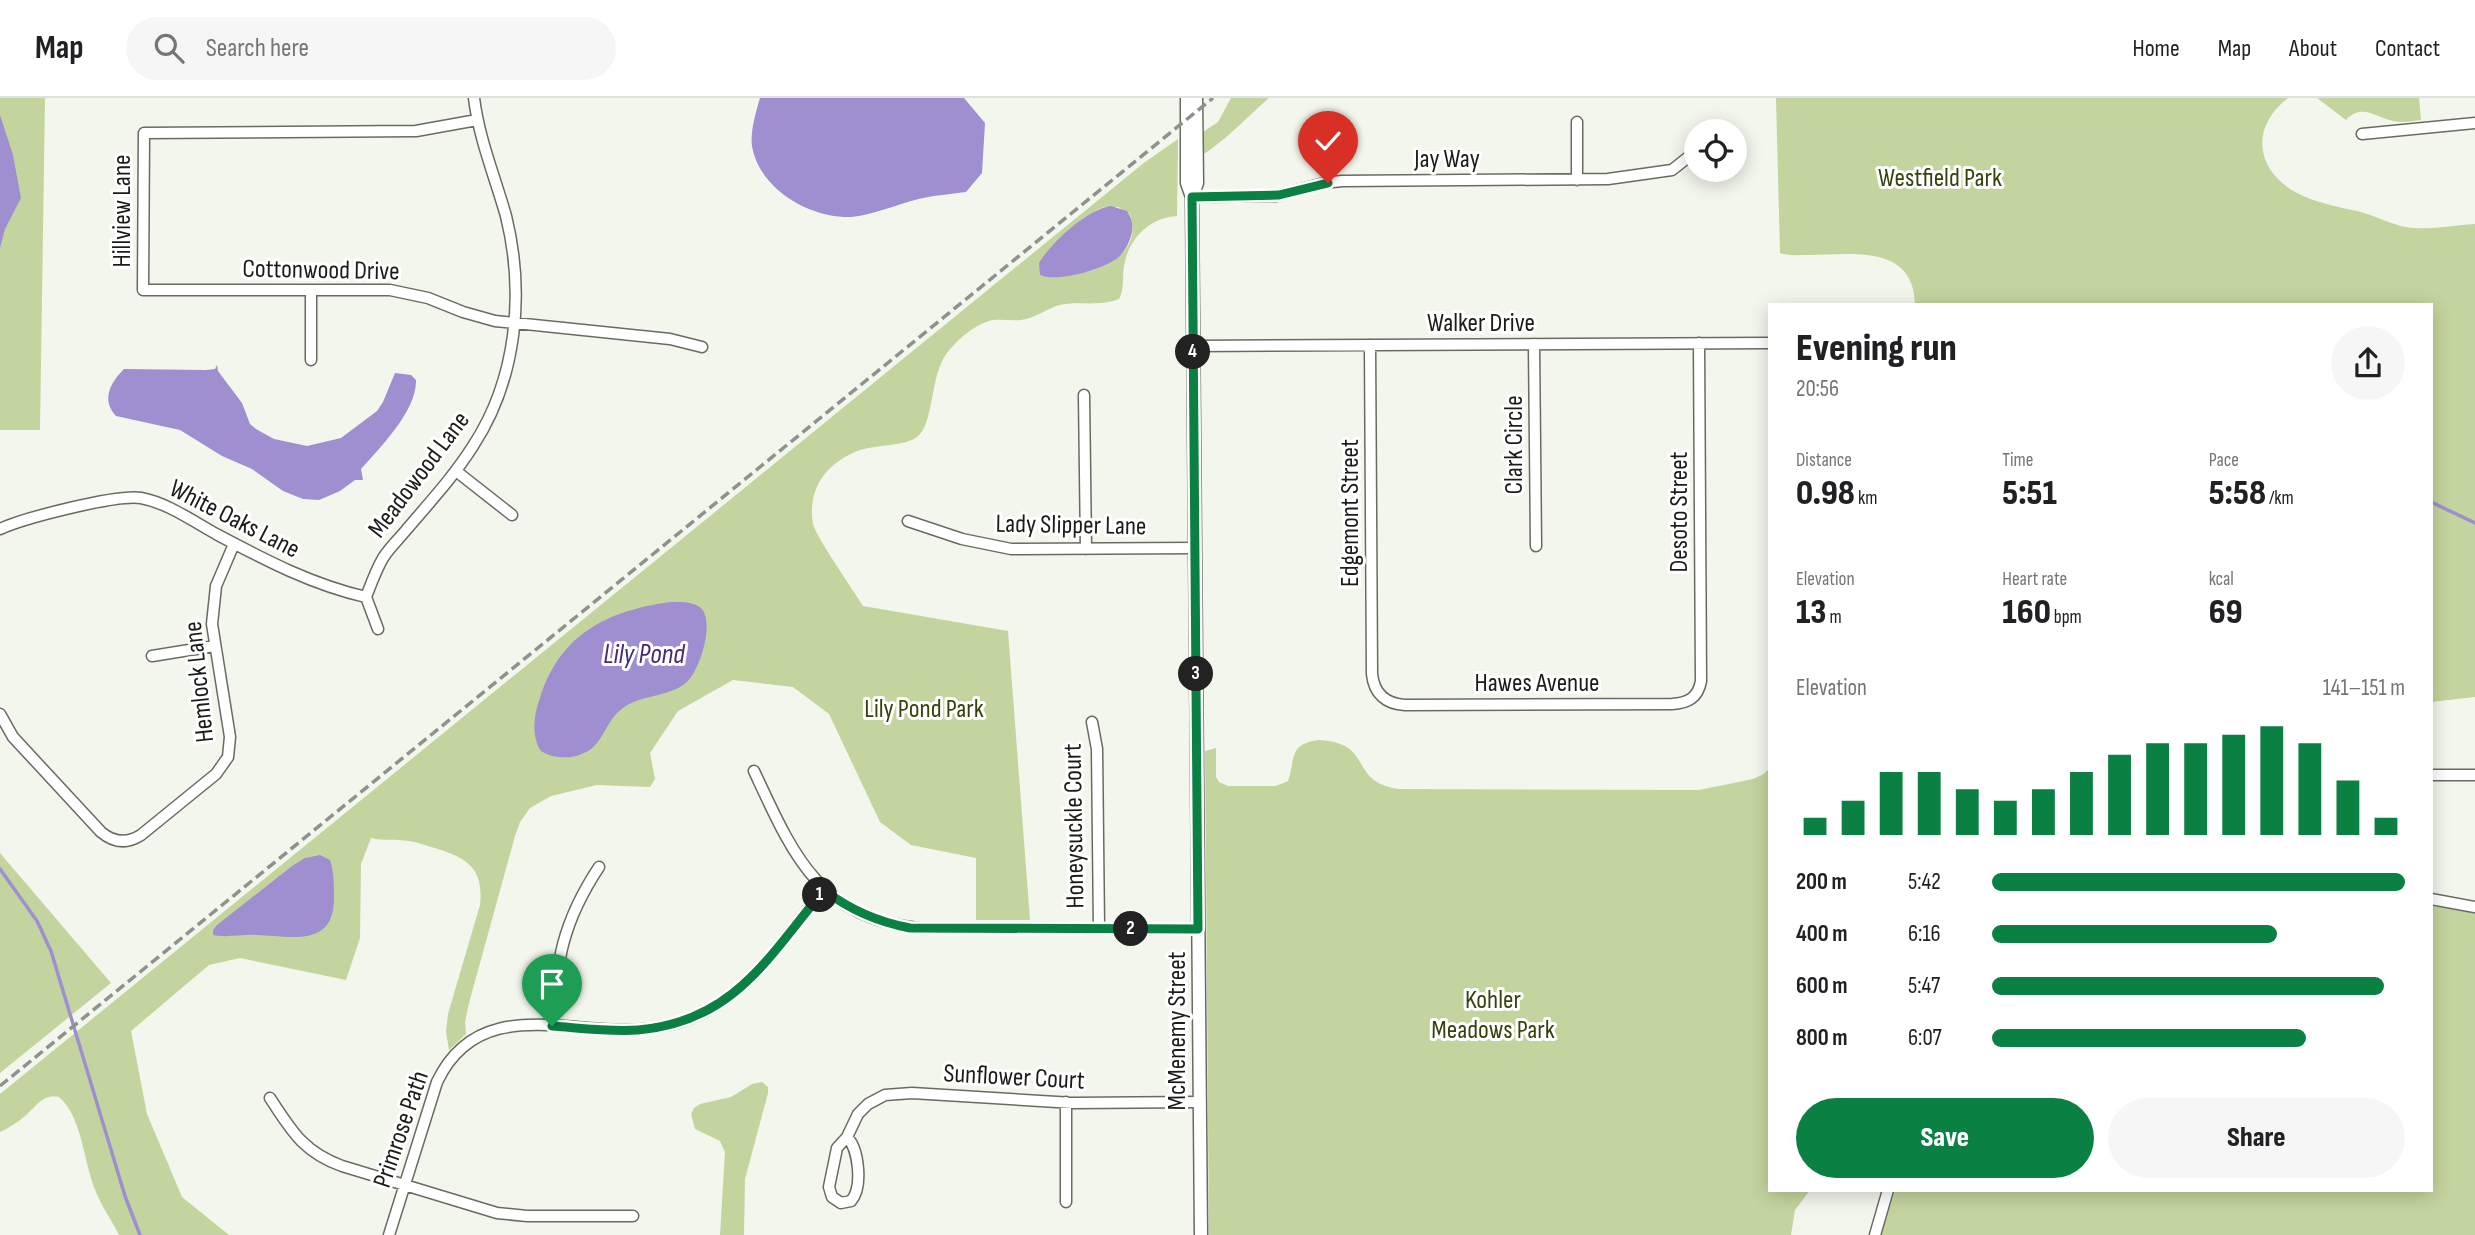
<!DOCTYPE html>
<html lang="en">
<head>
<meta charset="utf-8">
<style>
	:root { --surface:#fff; --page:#f6f6f6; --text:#202124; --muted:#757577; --line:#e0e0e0; --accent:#0b8043 }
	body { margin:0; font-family:"Sofia Sans Condensed",sans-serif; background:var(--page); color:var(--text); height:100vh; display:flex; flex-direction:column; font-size:26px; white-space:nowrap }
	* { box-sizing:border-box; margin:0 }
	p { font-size:23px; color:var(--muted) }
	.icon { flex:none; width:38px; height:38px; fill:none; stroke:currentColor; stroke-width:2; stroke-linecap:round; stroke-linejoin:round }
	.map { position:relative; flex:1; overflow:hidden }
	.side { position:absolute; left:1768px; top:205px; width:665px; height:889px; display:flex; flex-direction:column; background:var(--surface); border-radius:0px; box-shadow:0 4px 18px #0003 }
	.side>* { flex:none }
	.fabs { position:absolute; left:1684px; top:21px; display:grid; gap:14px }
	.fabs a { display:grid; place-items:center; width:63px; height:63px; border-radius:50%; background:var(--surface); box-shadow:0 4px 18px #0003; font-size:35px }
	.pin { position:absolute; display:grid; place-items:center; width:60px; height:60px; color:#fff; margin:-72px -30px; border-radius:50% 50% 50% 0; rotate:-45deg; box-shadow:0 0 7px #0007 }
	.pin .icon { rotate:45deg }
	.km { position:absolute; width:35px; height:35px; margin:-18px; border-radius:50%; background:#222; color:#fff; font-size:19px; line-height:35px; text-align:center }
	.round { display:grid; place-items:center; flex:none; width:74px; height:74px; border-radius:37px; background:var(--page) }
	.summary { display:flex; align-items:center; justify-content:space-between; height:119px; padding:0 28px }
	h1 { font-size:38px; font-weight:800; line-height:52px }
	.figures { display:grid; grid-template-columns:repeat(3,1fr); gap:10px; height:119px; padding:7px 28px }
	.figures div { display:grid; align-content:center }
	.figures b { font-size:35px; font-weight:800 }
	.figures small { font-size:19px; font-weight:400 }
	.figures p { font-size:19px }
	.chart { height:196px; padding:14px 28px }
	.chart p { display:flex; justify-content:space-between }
	.chart svg { width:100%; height:126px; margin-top:7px; stroke:var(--accent); stroke-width:6 }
	.button { display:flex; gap:14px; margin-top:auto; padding:14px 28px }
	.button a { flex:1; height:80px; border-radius:42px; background:var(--accent); color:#fff; font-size:28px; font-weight:800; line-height:80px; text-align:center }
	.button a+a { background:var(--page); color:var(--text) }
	ul { padding:0 28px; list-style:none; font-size:23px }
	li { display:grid; grid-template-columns:112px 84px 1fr; align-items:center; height:52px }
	li i { height:18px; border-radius:9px; background:var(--accent) }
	header { display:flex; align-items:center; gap:42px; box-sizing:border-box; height:98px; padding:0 35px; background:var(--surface); border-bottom:2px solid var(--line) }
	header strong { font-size:33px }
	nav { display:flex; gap:38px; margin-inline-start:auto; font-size:24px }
	.search { width:490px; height:63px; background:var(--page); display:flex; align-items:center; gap:18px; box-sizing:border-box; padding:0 24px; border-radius:38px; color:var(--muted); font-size:26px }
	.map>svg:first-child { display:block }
	.green { fill:#c4d49e; fill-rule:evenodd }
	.water { fill:#9f8fd1 }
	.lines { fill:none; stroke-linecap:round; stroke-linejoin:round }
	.stream { stroke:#9f8fd1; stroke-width:3.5 }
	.minor-casing { stroke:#696b63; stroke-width:13 }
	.tertiary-casing { stroke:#696b63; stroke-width:15 }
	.minor { stroke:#fff; stroke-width:10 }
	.tertiary { stroke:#fff; stroke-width:12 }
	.rail { stroke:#8f928b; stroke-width:3.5; stroke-dasharray:10 5; stroke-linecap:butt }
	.route-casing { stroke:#fff; stroke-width:14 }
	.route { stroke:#0b8043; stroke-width:9 }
	.labels { text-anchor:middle; stroke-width:6; stroke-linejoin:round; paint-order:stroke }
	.street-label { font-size:26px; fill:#1b1c19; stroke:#fff }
	.park-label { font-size:26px; fill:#36410c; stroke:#fff }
	.water-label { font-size:28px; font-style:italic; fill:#442977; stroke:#fff }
</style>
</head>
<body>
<header>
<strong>Map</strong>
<div class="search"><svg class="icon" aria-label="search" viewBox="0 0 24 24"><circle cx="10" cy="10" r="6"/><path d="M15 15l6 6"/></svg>Search here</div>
<nav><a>Home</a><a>Map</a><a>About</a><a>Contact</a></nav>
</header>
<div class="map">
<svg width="2475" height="1137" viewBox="0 0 2475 1137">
	<rect width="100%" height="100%" fill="#f3f6ec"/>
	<!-- green -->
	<path class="green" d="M0 0H45L40 332H0Z
		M1231 0H1269C1246 20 1226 42 1201 58L1200 36 1218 24Z
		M1776 0H2288C2250 29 2255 72 2297 95 2318 106 2342 109 2364 115 2378 119 2391 126 2405 129 2427 133 2453 127 2475 126V599L2431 604V206H1915C1913 145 1851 157 1807 157 1798 157 1788 158 1780 155Z
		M2317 0H2419L2421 22C2412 23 2402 25 2393 23 2375 19 2362 5 2346 22Z
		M1178 41 1177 118C1149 120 1129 140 1124 168 1122 179 1125 190 1119 201 1103 208 1083 204 1066 206 1051 207 1040 218 1026 221 1016 224 1005 221 994 222 977 224 957 242 947 255 930 276 934 327 917 339 905 348 876 347 860 352 827 364 807 390 813 426 816 439 854 493 863 508L1008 533 1030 822H976V760L911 747 880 724 829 616 793 589 733 582 678 613 650 655 655 681 650 689 597 687 551 698 530 710 520 724 515 738 469 905 465 924 466 936 449 952 446 934 448 916 480 807C484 770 467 760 435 750 427 748 418 744 409 743 396 741 384 743 371 740L361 766 360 840 346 882 240 860 209 867 131 933 147 1016 182 1099 229 1137H119C111 1121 100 1106 94 1089 84 1063 81 1017 59 999 42 996 37 1008 25 1018 18 1024 9 1030 0 1034V996L1145 64ZM1104 109H1118L1130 116C1146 166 1081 179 1046 179 1061 146 1068 124 1104 109Z
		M1319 642C1375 645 1347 683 1398 691L1699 692 1753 681 1762 677 1769 671V1092H1810L1795 1112 1791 1137H1209L1205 653 1216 650V679L1219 684 1228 688H1276L1288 683C1296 660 1288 646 1319 642Z
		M0 755 111 885 0 975Z
		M2431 808 2475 815V1137H1881L1895 1092H2431Z
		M762 984 768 989V995L745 1081 744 1137H720L725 1054 720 1043 695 1031 691 1016 694 1010 700 1006 731 999 752 986Z"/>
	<!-- water -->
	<path class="water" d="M760 0H964L985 25 982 75 966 94C952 96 937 97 923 100 899 105 868 120 844 119 804 117 759 89 752 48 750 34 756 13 760 0Z
		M0 17 13 57 21 100 5 131 0 150Z
		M1111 108 1127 113C1132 120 1133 126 1132 134 1130 143 1126 152 1119 159 1105 171 1057 185 1040 177L1039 165C1051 145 1087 111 1111 108Z
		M217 267 218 273 242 305 250 326 256 331 274 341 307 348 341 340 377 313 383 304 395 275 411 277 416 282C417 312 380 350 361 371L363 382H355L340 393 319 402 303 401 283 393 252 371 222 358 180 332 116 318C101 302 110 285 124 271L206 272 215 271Z
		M670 504C680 504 693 503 701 510 715 524 700 572 687 584 668 600 642 596 623 610 600 627 606 653 571 659 560 660 549 659 540 652 531 636 534 616 540 600 560 536 607 513 670 504Z
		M320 757 330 762C334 774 334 787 334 800 334 850 292 838 256 837 242 836 227 840 213 837V832L217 827 292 768 305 760Z"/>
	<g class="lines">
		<!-- stream -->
		<path class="stream" d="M2431 404 2475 425
			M0 771 37 823 51 853 125 1098 140 1137"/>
		<!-- minor casing -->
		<g class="minor-casing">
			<path id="minor" d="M477 22 416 33 144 35 143 192H390L428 200 463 214 495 223 670 241 702 249
				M1577 24V82
				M2362 36 2475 25
				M1192 99 1276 98 1324 85 1342 83 1608 81 1672 72 1696 53
				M1534 246 1536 448
				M1370 247 1372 576C1374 596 1386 606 1405 607L1672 606C1688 605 1698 600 1701 583L1699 245
				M1193 248 1769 245
				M311 262V192
				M1084 297 1086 451
				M456 373 512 417
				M908 423 962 441 1011 451 1195 450
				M0 431C24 420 117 396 141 400 168 405 194 424 218 437 267 463 313 487 366 499
				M378 531 366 499C371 486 376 472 383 460 390 449 399 441 407 431 430 404 454 378 473 348 517 281 525 195 506 118 495 79 479 41 474 0
				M152 558 214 548
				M0 616 13 639 101 734C114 745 127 746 141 737L216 676 228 659 230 639 212 526 216 488 234 446
				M1092 624 1097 651 1099 830
				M754 673C791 752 818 821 918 830L1198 831
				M2431 677H2475
				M2431 801 2475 809
				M552 927C557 862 562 825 599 769
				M270 1000C291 1032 303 1054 342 1068L497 1115 527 1118H633
				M1066 1004V1104
				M847 1039C859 1051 863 1090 851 1103L841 1105 832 1099 829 1089 837 1050 847 1039 858 1016 868 1006 885 997 912 995 1073 1005 1200 1004
				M389 1137 437 984C475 904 553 931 623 932 648 932 673 929 696 918 752 894 786 837 824 791
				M1875 1137 1888 1092"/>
		</g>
		<!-- tertiary casing -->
		<g class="tertiary-casing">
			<path id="tertiary" d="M1187 0V85L1192 99 1201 1137
				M1192 99 1197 85 1196 0"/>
		</g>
		<!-- minor -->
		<use href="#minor" class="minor"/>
		<!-- tertiary -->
		<use href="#tertiary" class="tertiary"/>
		<!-- rail -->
		<path class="rail" d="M0 988 1213 0"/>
	</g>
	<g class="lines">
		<!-- route casing -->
		<g class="route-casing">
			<path id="route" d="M552 928C580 930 610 934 638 932 734 924 769 858 824 792 850 812 878 824 910 830L1198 831 1192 99 1279 97 1328 85"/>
		</g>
		<!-- route -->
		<use href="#route" class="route"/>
	</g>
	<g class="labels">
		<!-- street labels -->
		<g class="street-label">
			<text x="1447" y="69">Jay Way</text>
			<text transform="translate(121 113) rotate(-90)" y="9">Hillview Lane</text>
			<text transform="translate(321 171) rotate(1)" y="9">Cottonwood Drive</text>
			<text x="1481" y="233">Walker Drive</text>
			<text transform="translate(1513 347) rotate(-90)" y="9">Clark Circle</text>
			<text transform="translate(418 376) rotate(-53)" y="9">Meadowood Lane</text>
			<text transform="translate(1678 414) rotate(-90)" y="9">Desoto Street</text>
			<text transform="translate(1349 415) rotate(-90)" y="9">Edgemont Street</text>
			<text transform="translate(235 420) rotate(27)" y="9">White Oaks Lane</text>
			<text transform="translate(1071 426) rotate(1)" y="9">Lady Slipper Lane</text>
			<text transform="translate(198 584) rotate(-96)" y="9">Hemlock Lane</text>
			<text x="1537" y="593">Hawes Avenue</text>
			<text transform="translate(1073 728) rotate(-91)" y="9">Honeysuckle Court</text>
			<text transform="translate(1176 933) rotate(-90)" y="9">McMenemy Street</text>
			<text transform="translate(1014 978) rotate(3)" y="9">Sunflower Court</text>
			<text transform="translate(400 1031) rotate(-71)" y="9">Primrose Path</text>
		</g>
		<!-- park labels -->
		<g class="park-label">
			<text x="1940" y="88">Westfield Park</text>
			<text x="924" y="619">Lily Pond Park</text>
			<text x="1493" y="910">Kohler<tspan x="1493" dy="30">Meadows Park</tspan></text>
		</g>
		<!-- water labels -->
		<g class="water-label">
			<text x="644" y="565">Lily Pond</text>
		</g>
	</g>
</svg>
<div class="fabs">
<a><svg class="icon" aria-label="locate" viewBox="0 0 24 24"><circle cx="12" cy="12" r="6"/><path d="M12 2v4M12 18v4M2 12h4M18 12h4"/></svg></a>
</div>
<div class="pin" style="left:552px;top:928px;background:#1e9e55"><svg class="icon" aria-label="arrive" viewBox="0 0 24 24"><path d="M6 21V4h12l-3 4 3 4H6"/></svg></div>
<div class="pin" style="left:1328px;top:85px;background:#d93025"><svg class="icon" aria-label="check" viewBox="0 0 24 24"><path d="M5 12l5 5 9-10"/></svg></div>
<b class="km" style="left:820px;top:797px">1</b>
<b class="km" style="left:1131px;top:831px">2</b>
<b class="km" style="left:1196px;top:576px">3</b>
<b class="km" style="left:1193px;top:254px">4</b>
<section class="side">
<div class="summary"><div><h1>Evening run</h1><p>20:56</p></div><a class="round"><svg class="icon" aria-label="share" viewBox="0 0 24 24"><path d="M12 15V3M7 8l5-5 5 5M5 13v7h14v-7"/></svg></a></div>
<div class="figures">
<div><p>Distance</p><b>0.98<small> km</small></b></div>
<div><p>Time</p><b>5:51</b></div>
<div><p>Pace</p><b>5:58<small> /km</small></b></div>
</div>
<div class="figures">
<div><p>Elevation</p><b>13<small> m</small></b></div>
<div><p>Heart rate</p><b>160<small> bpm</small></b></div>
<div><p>kcal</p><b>69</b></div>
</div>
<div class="chart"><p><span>Elevation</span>141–151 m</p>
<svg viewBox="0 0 160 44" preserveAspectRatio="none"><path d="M5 44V38M15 44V32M25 44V22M35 44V22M45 44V28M55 44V32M65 44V28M75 44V22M85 44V16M95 44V12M105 44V12M115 44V9M125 44V6M135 44V12M145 44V25M155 44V38"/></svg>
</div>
<ul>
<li><b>200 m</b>5:42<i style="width:100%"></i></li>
<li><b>400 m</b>6:16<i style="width:69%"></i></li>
<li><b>600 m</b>5:47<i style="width:95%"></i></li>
<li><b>800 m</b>6:07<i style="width:76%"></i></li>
</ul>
<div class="button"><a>Save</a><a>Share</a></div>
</section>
</div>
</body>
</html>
